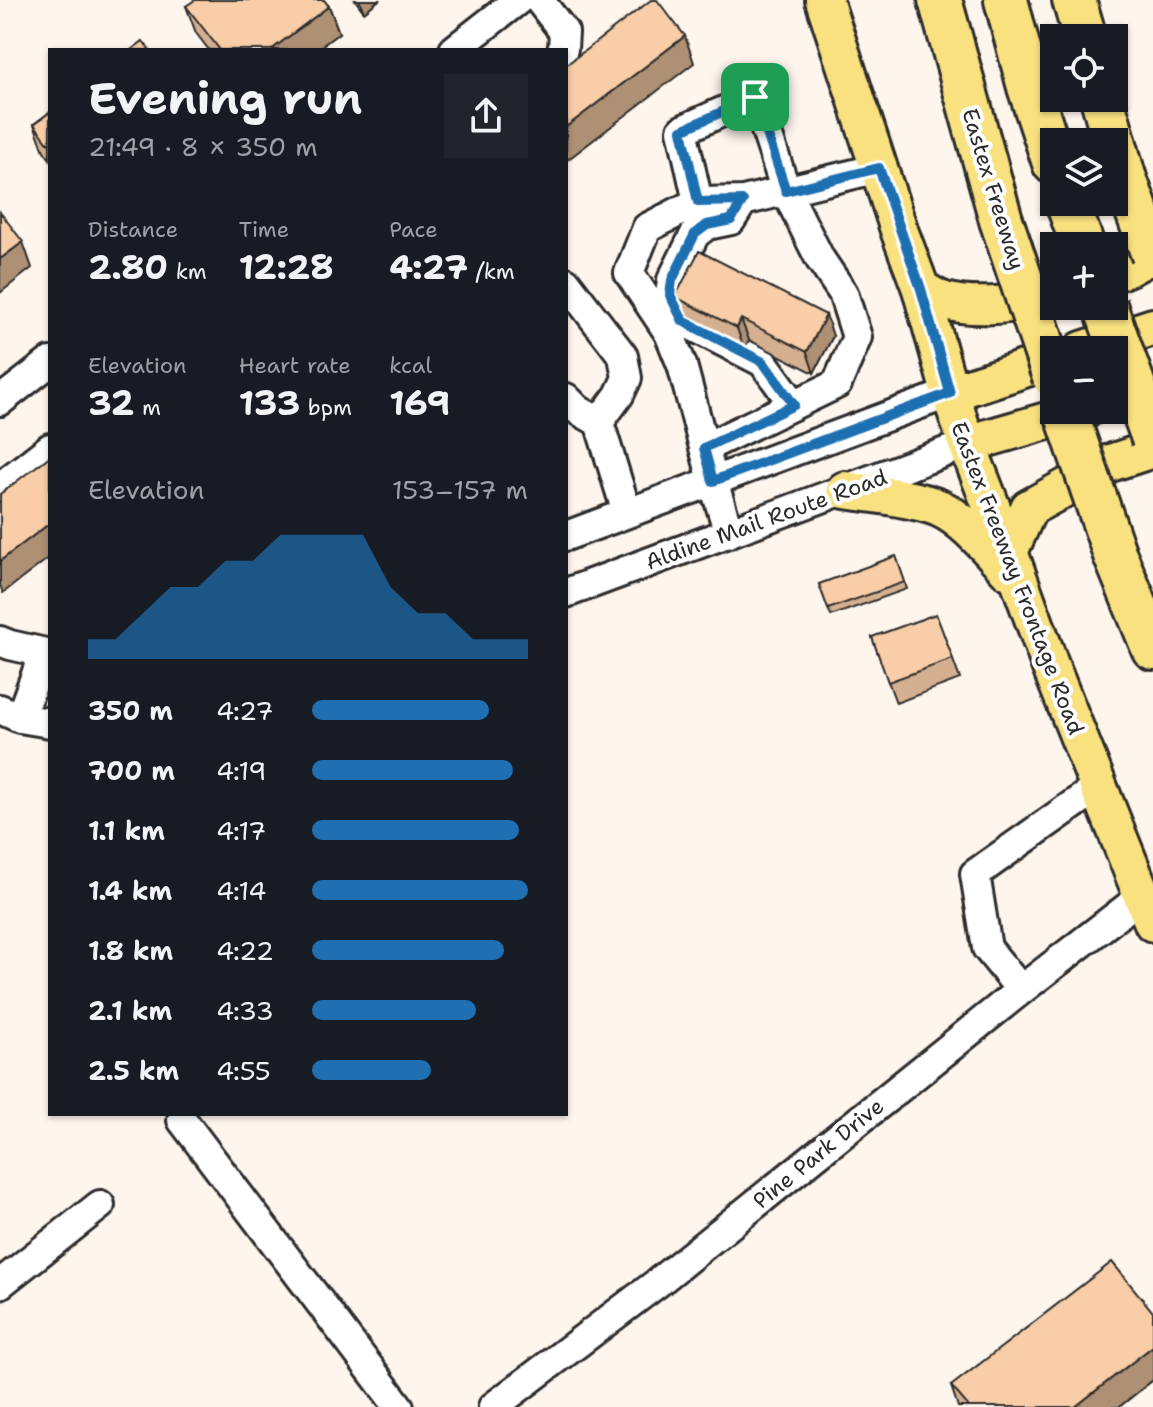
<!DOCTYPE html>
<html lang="en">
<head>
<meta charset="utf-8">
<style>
	:root { --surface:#171b24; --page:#20242c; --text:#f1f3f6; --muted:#9ea1a6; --accent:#1f6fb2 }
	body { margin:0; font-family:"Shantell Sans",sans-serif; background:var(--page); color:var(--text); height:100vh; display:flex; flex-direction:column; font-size:30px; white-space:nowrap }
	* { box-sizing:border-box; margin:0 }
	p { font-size:26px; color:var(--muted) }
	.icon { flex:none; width:44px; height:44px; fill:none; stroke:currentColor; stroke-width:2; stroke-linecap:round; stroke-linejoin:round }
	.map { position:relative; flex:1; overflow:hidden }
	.panel { position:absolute; left:48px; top:48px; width:520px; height:1068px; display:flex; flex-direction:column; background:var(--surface); border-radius:0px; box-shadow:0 2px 6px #0004 }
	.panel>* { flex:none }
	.buttons { position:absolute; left:1040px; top:24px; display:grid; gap:16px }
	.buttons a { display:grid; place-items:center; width:88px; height:88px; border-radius:0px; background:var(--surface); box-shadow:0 2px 6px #0004; font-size:40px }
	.pin { position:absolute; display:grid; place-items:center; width:68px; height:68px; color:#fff; margin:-34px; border-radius:16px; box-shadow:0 4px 12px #0006 }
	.round { display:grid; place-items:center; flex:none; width:84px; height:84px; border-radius:0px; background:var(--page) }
	.headline { display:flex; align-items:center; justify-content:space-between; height:136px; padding:0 40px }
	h1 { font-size:44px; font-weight:700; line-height:60px }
	.stats { display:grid; grid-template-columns:repeat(3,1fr); gap:12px; height:136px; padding:8px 40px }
	.stats div { display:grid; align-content:center }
	.stats b { font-size:34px; font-weight:700 }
	.stats small { font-size:22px; font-weight:400 }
	.stats p { font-size:22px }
	.chart { height:224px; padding:16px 40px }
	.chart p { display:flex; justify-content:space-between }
	.chart svg { width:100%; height:144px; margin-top:8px; fill:var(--accent); opacity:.7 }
	ul { padding:0 40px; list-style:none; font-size:26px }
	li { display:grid; grid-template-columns:128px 96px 1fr; align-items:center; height:60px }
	li i { height:20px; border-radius:10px; background:var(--accent) }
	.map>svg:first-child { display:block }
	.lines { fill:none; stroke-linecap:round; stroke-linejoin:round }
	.minor-casing { stroke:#2b2b2b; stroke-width:34 }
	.major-casing { stroke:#2b2b2b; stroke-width:42 }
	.highway-casing { stroke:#2b2b2b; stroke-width:48 }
	.minor { stroke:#fff; stroke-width:28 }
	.major { stroke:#fae180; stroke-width:36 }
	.highway { stroke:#fae180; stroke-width:42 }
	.highway-bridge-casing { stroke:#2b2b2b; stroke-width:48; stroke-linecap:butt }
	.highway-bridge { stroke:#fae180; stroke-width:42 }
	.wall { fill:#d5b090; stroke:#2b2b2b; stroke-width:2 }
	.shaded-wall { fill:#ae9075; stroke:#2b2b2b; stroke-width:2 }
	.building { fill:#f8cda7; stroke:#2b2b2b; stroke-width:2 }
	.route-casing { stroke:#fff; stroke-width:16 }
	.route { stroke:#1f6fb2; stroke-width:10 }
	.labels { text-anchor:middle; stroke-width:8; stroke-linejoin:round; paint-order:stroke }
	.street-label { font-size:22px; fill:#2b2b2b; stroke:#fff }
</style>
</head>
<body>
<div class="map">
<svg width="1153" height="1407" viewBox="0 0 1153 1407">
	<rect width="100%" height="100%" fill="#fef5ed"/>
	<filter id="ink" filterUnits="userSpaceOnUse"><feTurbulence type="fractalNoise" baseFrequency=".0125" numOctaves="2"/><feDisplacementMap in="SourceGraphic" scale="16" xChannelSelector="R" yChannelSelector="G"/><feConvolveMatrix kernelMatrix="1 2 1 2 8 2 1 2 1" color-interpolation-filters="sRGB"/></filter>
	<g filter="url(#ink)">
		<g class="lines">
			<!-- minor casing -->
			<g class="minor-casing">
				<path id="minor" d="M539 0 564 32 563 49 562 50
					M454 50 518 0
					M743 201 731 220 707 225 695 234 672 280 670 295 683 321 763 362 794 405
					M698 202 682 130 755 97 786 191 820 259 843 293 857 337 837 384 704 448
					M566 282 623 356 627 378 619 395 599 422
					M566 398 578 410 599 422 627 513
					M0 401 50 362
					M0 487 50 448
					M729 533 713 481 682 365 669 333 629 273 647 228 698 202 743 201 879 168
					M566 536 950 393
					M566 593 967 444
					M0 641 10 645 50 654
					M0 709 20 718 50 723
					M20 718 44 653
					M1021 990 987 948 975 874 1098 787
					M182 1120 399 1407
					M0 1284 100 1205
					M493 1407 656 1284 1021 990 1141 897"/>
			</g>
			<!-- major casing -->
			<g class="major-casing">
				<path id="major" d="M824 0 899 230 921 289 950 393 967 444 1009 552 1050 665 1153 923
					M1114 273 1131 266 1153 254
					M921 289C929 293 937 299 945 301 973 309 1026 305 1054 295
					M1082 350 1153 327
					M950 393 1054 359
					M967 444 1085 410
					M845 490C872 494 915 498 939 508 966 520 989 550 1009 571
					M1009 552 1029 508 1110 463 1153 449"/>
			</g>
			<!-- highway casing -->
			<g class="highway-casing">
				<path id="highway" d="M940 0 1001 220
					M1006 0 1029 87 1054 163
					M1074 0 1085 38
					M1102 98 1124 176
					M1067 202 1083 246
					M1115 555 1153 648"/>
			</g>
			<!-- minor -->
			<use href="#minor" class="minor"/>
			<!-- major -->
			<use href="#major" class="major"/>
			<!-- highway -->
			<use href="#highway" class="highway"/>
			<!-- highway-bridge casing -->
			<g class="highway-bridge-casing">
				<path id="highway-bridge" d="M1124 176 1153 255
					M1001 220 1054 377
					M1105 306 1153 438
					M1065 410 1115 555"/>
			</g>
			<!-- highway-bridge -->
			<use href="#highway-bridge" class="highway-bridge"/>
		</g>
		<!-- wall -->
		<path class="wall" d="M355 0H379L364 12Z
			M186 6H329L339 33 316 50H209L196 33Z
			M50 112V159L44 151 34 124Z
			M675 297 833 336 814 373 749 340 744 349 683 318Z
			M896 556 907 589 831 616 819 584Z
			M936 614 960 679 896 703 872 637Z
			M1153 1312V1380L1119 1407H958L951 1386Z"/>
		<!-- shaded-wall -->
		<path class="shaded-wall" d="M359 0H379L364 12Z
			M329 6 339 33 316 50H271Z
			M685 36 694 63 566 161V127Z
			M23 242 32 268 0 293V259Z
			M826 315 833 336 814 373 807 352Z
			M741 319 749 340 744 349 737 328Z
			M50 523V557L3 593 0 585V561Z
			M1153 1346V1380L1119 1407H1075Z"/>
		<!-- building -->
		<path class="building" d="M195 0H324L329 6 271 50H220L186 6Z
			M651 0H657L685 36 566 127V65Z
			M143 41 150 50H131Z
			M50 112V145L34 124Z
			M0 212 23 242 0 259Z
			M699 251 826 315 807 352 741 319 737 328 675 297Z
			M50 456V523L0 561V494Z
			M896 556 905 582 828 609 819 584Z
			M936 614 953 659 888 682 872 637Z
			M1112 1262 1153 1312V1346L1075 1407H969L951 1386Z"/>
	</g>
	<g class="lines" filter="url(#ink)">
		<!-- route casing -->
		<g class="route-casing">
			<path id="route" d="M755 97 786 191 879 168 921 289 950 393 713 481 704 448 794 405 763 362 683 321 670 295 672 280 695 234 707 225 731 220 743 201 698 202 682 130Z"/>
		</g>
		<!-- route -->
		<use href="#route" class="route"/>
	</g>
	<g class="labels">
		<!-- street labels -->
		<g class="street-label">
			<text transform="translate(994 189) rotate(73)" y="8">Eastex Freeway</text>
			<text transform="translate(766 519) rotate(-20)" y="8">Aldine Mail Route Road</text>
			<text transform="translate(1018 578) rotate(69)" y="8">Eastex Freeway Frontage Road</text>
			<text transform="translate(818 1153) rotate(-39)" y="8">Pine Park Drive</text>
		</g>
	</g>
</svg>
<div class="buttons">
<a><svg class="icon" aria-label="locate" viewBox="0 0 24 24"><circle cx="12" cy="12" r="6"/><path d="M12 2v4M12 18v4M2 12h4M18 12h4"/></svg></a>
<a><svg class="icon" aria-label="layers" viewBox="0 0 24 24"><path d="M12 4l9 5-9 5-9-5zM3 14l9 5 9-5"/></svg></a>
<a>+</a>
<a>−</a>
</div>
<div class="pin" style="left:755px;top:97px;background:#1e9e55"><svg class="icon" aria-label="arrive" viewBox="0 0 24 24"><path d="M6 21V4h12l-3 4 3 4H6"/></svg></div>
<section class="panel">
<div class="headline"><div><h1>Evening run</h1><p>21:49 · 8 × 350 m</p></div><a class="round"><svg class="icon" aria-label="share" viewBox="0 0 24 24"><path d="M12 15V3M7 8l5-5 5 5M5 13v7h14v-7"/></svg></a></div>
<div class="stats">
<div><p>Distance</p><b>2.80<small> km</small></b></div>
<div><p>Time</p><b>12:28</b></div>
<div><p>Pace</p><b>4:27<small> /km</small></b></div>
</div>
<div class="stats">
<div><p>Elevation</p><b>32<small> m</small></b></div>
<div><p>Heart rate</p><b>133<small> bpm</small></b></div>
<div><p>kcal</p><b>169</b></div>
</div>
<div class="chart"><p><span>Elevation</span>153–157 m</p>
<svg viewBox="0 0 160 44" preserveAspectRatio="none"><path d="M0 44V38L10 38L20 30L30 22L40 22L50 14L60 14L70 6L80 6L90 6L100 6L110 22L120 30L130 30L140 38L150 38L160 38V44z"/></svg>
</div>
<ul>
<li><b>350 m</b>4:27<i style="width:82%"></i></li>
<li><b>700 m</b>4:19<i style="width:93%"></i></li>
<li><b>1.1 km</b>4:17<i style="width:96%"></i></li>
<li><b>1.4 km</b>4:14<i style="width:100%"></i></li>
<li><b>1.8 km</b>4:22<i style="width:89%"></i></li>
<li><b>2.1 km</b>4:33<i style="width:76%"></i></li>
<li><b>2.5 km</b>4:55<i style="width:55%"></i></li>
</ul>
</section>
</div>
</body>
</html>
